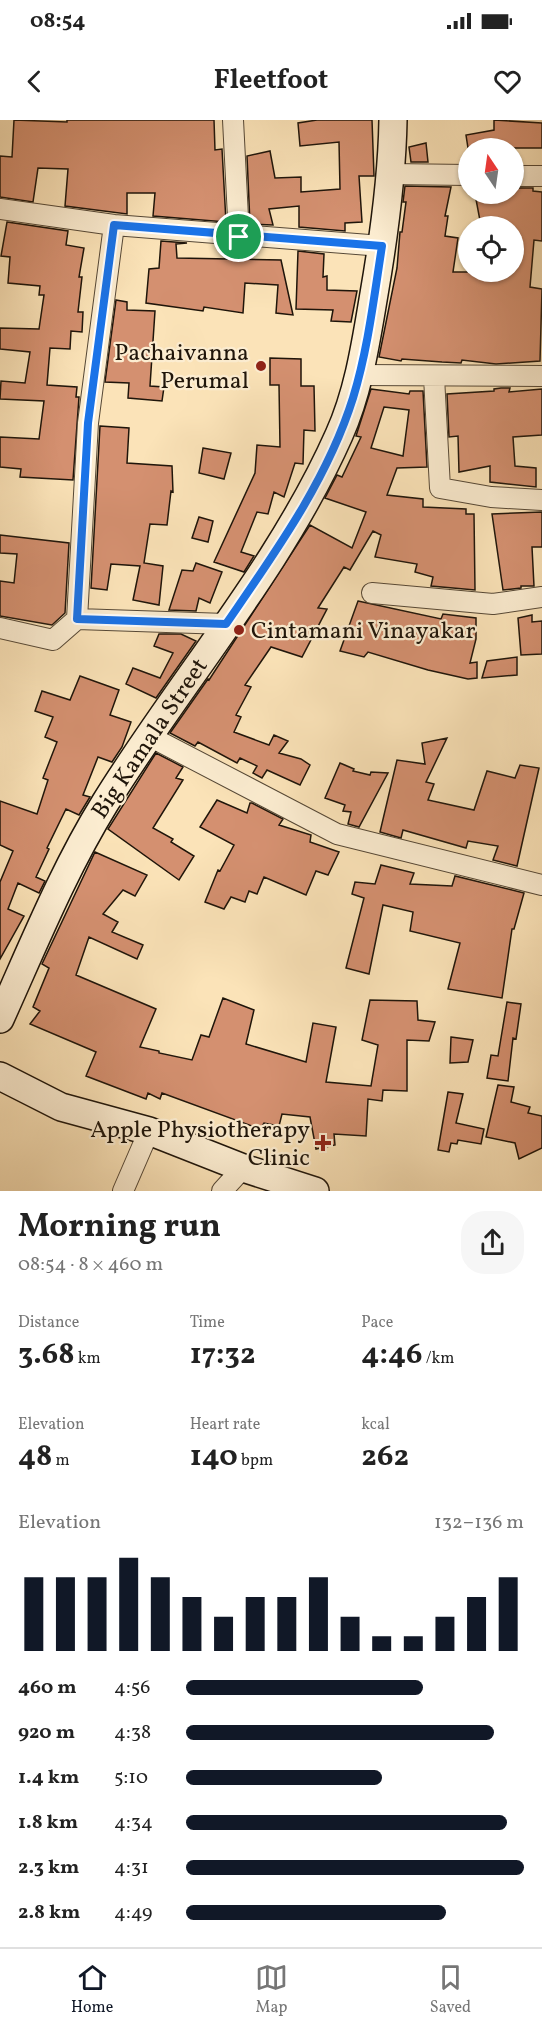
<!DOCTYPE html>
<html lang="en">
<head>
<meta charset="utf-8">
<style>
	:root { --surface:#fff; --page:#f6f6f6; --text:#222; --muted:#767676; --line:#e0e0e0; --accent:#111827 }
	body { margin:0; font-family:Vollkorn,serif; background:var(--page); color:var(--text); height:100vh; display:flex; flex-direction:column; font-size:22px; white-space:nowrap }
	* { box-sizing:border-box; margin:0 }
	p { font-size:20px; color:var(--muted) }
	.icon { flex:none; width:33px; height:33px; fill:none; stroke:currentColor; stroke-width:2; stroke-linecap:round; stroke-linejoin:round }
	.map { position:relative; height:1071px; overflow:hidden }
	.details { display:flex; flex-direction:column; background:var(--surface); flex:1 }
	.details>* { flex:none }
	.needle { width:39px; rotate:347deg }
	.buttons { position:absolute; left:458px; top:18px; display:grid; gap:12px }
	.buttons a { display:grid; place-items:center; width:66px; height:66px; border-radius:50%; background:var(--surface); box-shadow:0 2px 4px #0004; font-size:30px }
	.pin { position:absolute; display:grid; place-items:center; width:51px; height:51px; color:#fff; margin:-26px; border:3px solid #fff; border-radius:50%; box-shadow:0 2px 6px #0007 }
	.round { display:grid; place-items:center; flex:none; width:63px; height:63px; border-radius:24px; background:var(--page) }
	.overview { display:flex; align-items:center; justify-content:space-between; height:102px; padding:0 18px }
	h1 { font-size:33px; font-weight:700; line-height:45px }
	.stats { display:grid; grid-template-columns:repeat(3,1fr); gap:9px; height:102px; padding:6px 18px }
	.stats div { display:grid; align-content:center }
	.stats b { font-size:30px; font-weight:700 }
	.stats small { font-size:16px; font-weight:400 }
	.stats p { font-size:16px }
	.chart { height:168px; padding:12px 18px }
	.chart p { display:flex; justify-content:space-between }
	.chart svg { width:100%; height:108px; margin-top:6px; stroke:var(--accent); stroke-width:6 }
	ul { padding:0 18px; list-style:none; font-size:20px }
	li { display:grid; grid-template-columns:96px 72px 1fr; align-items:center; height:45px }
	li i { height:15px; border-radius:8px; background:var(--accent) }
	.status { display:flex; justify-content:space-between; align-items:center; height:42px; padding:0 30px; background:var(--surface); direction:ltr }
	.status svg { height:16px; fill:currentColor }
	header { display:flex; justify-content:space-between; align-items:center; height:78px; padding:0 18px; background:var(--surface); font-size:27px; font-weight:700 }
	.tabs { display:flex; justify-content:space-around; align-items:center; height:84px; border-top:2px solid var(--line); background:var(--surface); font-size:16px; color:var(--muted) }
	.tabs a { display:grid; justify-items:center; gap:3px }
	.tabs .on { color:var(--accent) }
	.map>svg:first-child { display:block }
	.building { fill:#d49070; stroke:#1f150a; stroke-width:1.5; fill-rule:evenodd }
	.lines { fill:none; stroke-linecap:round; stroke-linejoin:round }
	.minor-casing { stroke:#564836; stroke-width:22 }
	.secondary-casing { stroke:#1f150a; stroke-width:30 }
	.minor { stroke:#fcedd1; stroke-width:20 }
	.secondary { stroke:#fcedd1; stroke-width:27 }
	.route-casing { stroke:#fff; stroke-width:12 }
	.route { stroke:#1a73e8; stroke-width:8 }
	.poi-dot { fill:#8f2418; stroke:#fcedd1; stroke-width:2 }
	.labels { text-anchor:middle; stroke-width:4.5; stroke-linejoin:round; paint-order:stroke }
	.poi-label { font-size:24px; fill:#1f150a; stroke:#fcedd1; text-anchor:end }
	.street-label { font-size:24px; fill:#1f150a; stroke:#fcedd1 }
</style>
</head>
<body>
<div class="status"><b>08:54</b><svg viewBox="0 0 49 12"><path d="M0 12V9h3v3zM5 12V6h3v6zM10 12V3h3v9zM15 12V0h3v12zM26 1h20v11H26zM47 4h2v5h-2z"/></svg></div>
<header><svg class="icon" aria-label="back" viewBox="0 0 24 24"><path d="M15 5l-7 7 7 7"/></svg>Fleetfoot<svg class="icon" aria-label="heart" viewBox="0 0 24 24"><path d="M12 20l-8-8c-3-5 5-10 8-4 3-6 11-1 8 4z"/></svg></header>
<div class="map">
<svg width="542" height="1071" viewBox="0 0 542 1071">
	<rect width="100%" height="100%" fill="#fbe3b8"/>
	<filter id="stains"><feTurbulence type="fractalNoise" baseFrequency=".00333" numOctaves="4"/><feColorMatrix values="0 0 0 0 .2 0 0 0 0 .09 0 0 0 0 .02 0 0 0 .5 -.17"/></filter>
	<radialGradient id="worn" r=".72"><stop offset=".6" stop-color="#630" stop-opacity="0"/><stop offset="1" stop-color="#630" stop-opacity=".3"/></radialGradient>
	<!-- building -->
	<path class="building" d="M14 0 67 2V0H214L215 30 222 29 226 102 153 96 155 73H127V94L65 86 68 49 38 48 33 82 0 77V36L12 37Z
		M317 0H372L374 56H359L362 102 345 103V111L299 107V86L269 89 273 105 250 104 247 36 270 31 275 58 301 57V72L340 69 339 22 300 26 298 3Z
		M494 0 542 3V28H468L466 15 494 10Z
		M426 23 428 42H411L409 27Z
		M405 66 451 67 445 96H448L445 116 458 118 453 152H513V106H481L475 74H513V68H533V71L542 72V121L534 120 530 167 542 169 540 241 496 244 462 240 461 243 442 242 402 239 401 241 379 237 397 148 400 112H402L406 82H403Z
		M7 102 68 111 66 125 84 128 79 157H82L78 192H83L82 212 71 211 70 229 50 228 47 265 77 267 76 277H79L73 360 20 357 21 349 0 347V317L39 319 44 281 0 279 1 261 25 263 30 232 0 229V208L39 209 44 175H39L40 166 8 163 10 137 1 136Z
		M161 121 187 123 176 124 177 138 281 140 293 195 276 193 278 165 245 163 243 193 204 187 203 191 146 183 149 149 159 148Z
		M298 131 324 134 323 157 327 156V170L357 171 351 202 331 201 333 190 296 189Z
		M116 180 127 182V190L155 191 150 266 164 267 162 281 128 278 129 263 105 262Z
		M270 238 301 239V266H314L315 311 304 310 303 344 295 343 284 377 274 372 268 394 257 392 241 432 254 436 244 452 214 442 255 353 257 325 280 327 279 265H270Z
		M501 268H510L509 272 542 269V315L513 317 515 346 536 348V367L490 362V346L459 352 458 316 449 317 447 274 494 271V269Z
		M371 269 409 274 410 271H423L427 347 397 348 387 375 423 379V387L466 389V394H474L475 470 431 466 433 457 415 452 417 444 375 437 381 415 373 411 350 450 344 447 318 488 327 489 302 537 271 527 245 565 251 567 236 595 241 597 234 612 269 625 274 615 288 621 279 633 301 639 310 645 300 665 267 650 262 658 253 653 257 646 240 638 237 643 198 622 195 626 170 613 208 559 209 560 310 405 352 428 366 392 325 378 337 355 342 357 361 317 356 316ZM384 287 409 290 403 336 371 328Z
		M100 306 129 308 127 343 172 346 173 372 171 371 167 405 150 404 144 443 163 446 159 485 133 480 140 446 111 444 107 470 91 468Z
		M203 328 231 333 224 359 199 353Z
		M542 392V427H532L534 466H521V468L503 470 492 394Z
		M199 397 213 401 208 422 192 418Z
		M0 415 69 423 65 493 52 505 0 496V461L14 463 17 434 0 433Z
		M196 443 222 452 210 483 199 478 196 491 169 490 182 450 193 451Z
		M358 481 441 499 443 494 476 498V519L470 543 477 542V558L468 559 428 550 368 532 364 537 340 531Z
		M532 495V502L542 501V534L521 535 518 498Z
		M159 514H181L196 521 156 578 126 564 133 548 160 558 173 533 154 526Z
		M517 537V555L482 558 487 541Z
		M80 556 119 570 110 595 131 602 122 627 112 642 98 637 83 675 90 677 79 695 66 689 47 728 49 729 36 757 45 761 39 773 18 763 8 789 24 796 0 839V762L13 731 0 725V681L37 694 48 660 43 658 57 622 45 617 53 597 35 591 42 571 70 580Z
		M447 618 426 662 434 664 428 680 474 690 487 651 515 658 520 645 539 648 517 746 493 740 498 726 468 721 466 728 403 710 401 718 380 712 397 640 425 644 422 623Z
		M156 633 183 647 176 658 183 660 153 708 173 719 171 722 194 736 179 760 108 709Z
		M340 643 354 649 353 651 370 655 371 652 388 653 359 707 348 704 351 692 343 691 345 685 325 678Z
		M217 680 247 693 250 683H252L283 699 279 705 311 715 310 722 339 732 328 755 316 751 306 775 264 757 257 774 249 771 245 782 231 777 224 789 205 782 218 750 220 751 234 725 200 707Z
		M95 732 147 755 135 776 123 770 103 794 118 802 112 812 143 825 137 839 89 817 76 855 156 889 140 927 159 931V933L192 940 201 915 209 917 223 878 254 890 246 924 306 942 313 903 336 907 326 962 371 966 378 925 362 920 370 880 417 881 418 900 435 902 429 921 407 920V971L383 970 382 981 368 979 366 1016 334 1014 335 1025 316 1029 310 997 282 994 279 1006 264 1003 260 1009 162 973 160 979 148 973 146 979 86 956 96 932 30 904 40 891 33 887 49 848 42 844Z
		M381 745 414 753 410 764 452 766 455 756 524 773 514 809H512L502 878 448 869 460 823 410 811 413 792 383 785 369 854 346 848 364 778 352 774 355 762 375 764Z
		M507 882 521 884 516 919 513 918 508 961 487 958 491 935 498 936Z
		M451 917 473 920 468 942 450 943Z
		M498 965 514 967 511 982 530 987 528 993 542 996V1028L519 1039 515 1023 486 1017Z
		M448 972 463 974 456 1003 484 1009 481 1024 458 1020 457 1024 451 1023 449 1032 438 1030Z"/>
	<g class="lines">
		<!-- minor casing -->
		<g class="minor-casing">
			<path id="minor" d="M233 0 239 117
				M391 54 468 55
				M513 56H542
				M0 89 114 105 382 126
				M358 255 542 256
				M434 257 440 368 491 377 542 380
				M372 473 493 484 542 477
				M77 499 88 303 114 105
				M0 508 53 520 77 499 226 504
				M149 616 337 714 542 765
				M123 1071 149 1011
				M222 1071 243 1048"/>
		</g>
		<!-- secondary casing -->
		<g class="secondary-casing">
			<path id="secondary" d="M0 899C33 826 63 751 105 683 181 560 280 448 339 315 359 271 366 221 374 174 384 116 392 59 393 0
				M0 956 61 987 149 1011 243 1048 315 1071"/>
		</g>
		<!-- minor -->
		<use href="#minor" class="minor"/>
		<!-- secondary -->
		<use href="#secondary" class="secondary"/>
	</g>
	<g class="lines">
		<!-- route casing -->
		<g class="route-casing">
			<path id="route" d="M114 105 382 126C374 177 368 229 353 278 327 361 274 434 226 504L77 499 88 303Z"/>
		</g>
		<!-- route -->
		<use href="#route" class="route"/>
	</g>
	<!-- markers -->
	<g class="poi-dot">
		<circle cx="261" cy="246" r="6"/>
		<circle cx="239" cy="510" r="6"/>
		<path d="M320 1014h6v6h6v6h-6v6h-6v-6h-6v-6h6z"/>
	</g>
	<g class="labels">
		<!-- poi labels -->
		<g class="poi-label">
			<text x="249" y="240">Pachaivanna<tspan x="249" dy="28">Perumal</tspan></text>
			<text x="251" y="518" text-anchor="start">Cintamani Vinayakar</text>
			<text x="310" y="1017">Apple Physiotherapy<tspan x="310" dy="28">Clinic</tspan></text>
		</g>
		<!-- street labels -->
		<g class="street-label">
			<text transform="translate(149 618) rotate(-56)" y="8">Big Kamala Street</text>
		</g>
	</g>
	<rect width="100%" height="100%" filter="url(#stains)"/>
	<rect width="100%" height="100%" fill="url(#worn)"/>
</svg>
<div class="buttons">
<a><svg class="needle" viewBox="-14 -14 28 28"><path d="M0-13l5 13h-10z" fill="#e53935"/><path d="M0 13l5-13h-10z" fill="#767676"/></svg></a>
<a><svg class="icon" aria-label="locate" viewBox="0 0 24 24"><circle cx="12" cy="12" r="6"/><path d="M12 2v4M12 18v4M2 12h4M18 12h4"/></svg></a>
</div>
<div class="pin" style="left:239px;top:117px;background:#1e9e55"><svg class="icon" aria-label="arrive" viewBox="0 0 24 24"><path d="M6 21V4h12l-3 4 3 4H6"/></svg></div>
</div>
<section class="details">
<div class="overview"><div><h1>Morning run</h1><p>08:54 · 8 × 460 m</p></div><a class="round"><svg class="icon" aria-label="share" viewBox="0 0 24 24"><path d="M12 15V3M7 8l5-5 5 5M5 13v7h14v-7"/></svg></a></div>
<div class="stats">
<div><p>Distance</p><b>3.68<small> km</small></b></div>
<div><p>Time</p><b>17:32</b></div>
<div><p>Pace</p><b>4:46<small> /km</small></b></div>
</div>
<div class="stats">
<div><p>Elevation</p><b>48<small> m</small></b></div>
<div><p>Heart rate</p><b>140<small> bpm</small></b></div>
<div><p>kcal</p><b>262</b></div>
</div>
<div class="chart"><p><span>Elevation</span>132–136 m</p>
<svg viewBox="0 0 160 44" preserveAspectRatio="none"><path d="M5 44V14M15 44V14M25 44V14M35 44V6M45 44V14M55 44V22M65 44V30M75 44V22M85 44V22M95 44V14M105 44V30M115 44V38M125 44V38M135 44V30M145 44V22M155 44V14"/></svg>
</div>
<ul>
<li><b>460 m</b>4:56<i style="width:70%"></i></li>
<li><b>920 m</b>4:38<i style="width:91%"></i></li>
<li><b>1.4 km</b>5:10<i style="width:58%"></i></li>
<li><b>1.8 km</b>4:34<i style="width:95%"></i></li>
<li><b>2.3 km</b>4:31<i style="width:100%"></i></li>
<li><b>2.8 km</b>4:49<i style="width:77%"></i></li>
</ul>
</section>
<nav class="tabs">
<a class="on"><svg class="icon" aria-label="home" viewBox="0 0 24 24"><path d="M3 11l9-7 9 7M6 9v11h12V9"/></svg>Home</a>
<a><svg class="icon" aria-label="map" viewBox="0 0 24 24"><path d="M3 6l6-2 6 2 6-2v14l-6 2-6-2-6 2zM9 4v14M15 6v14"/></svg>Map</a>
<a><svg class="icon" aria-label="saved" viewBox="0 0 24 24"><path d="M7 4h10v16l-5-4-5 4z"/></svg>Saved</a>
</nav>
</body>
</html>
